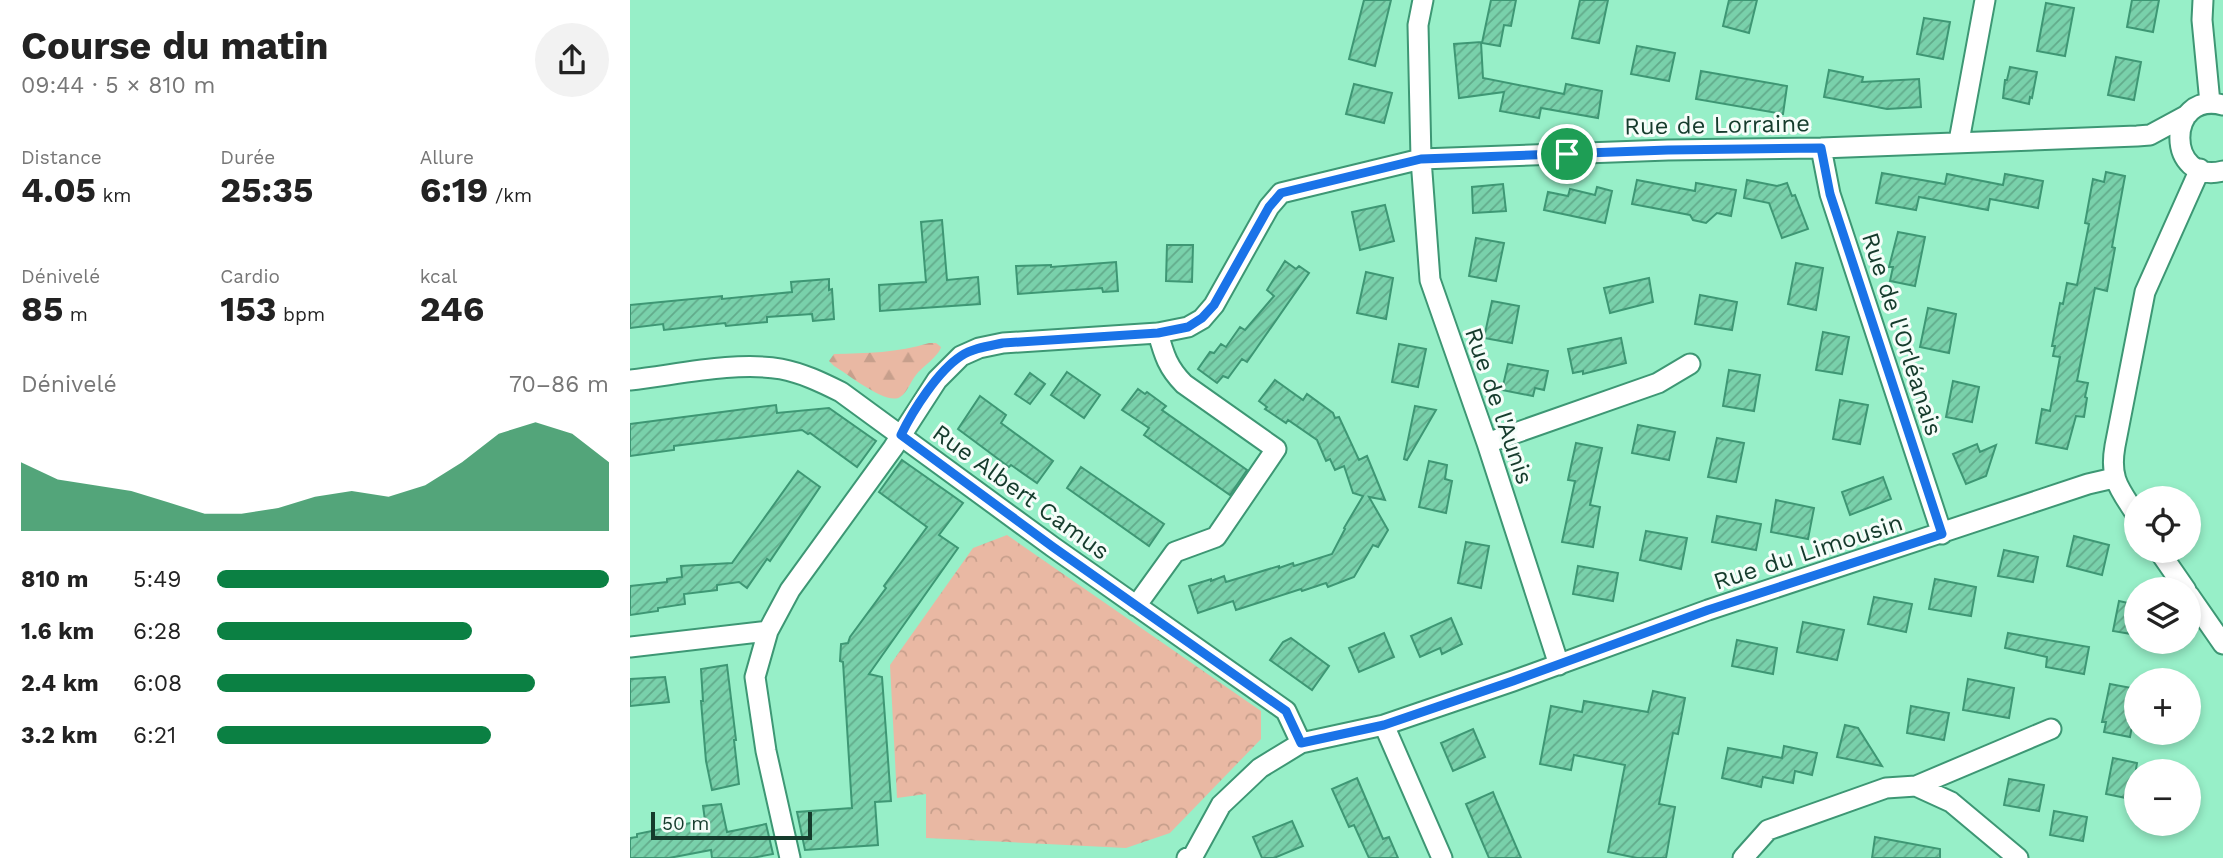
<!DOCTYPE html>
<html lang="fr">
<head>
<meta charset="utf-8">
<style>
	:root { --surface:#fff; --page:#f2f2f2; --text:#222; --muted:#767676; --accent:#0b8043 }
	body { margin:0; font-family:"Work Sans",sans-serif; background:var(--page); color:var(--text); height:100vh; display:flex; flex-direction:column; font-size:26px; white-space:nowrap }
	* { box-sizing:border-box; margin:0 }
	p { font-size:23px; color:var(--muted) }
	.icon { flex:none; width:38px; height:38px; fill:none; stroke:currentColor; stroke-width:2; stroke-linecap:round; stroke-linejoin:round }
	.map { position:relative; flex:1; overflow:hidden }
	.panel { display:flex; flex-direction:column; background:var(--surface); width:630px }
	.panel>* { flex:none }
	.controls { position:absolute; left:1494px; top:486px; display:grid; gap:14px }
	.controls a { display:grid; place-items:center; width:77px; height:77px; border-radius:50%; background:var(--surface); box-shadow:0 4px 10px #0003; font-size:35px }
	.scale { position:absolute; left:21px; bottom:18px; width:161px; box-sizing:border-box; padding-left:7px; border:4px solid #153b2c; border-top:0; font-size:19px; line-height:24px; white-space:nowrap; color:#153b2c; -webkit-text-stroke:5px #f5fdf9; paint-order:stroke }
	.pin { position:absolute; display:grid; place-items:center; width:60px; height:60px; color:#fff; margin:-30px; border:4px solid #fff; border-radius:50%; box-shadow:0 2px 7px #0007 }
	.round { display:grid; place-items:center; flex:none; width:74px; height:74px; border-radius:37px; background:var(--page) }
	.headline { display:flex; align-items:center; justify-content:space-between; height:119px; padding:0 21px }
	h1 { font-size:38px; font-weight:700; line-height:52px }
	.stats { display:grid; grid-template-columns:repeat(3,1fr); gap:10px; height:119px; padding:7px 21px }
	.stats div { display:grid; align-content:center }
	.stats b { font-size:35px; font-weight:700 }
	.stats small { font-size:19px; font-weight:400 }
	.stats p { font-size:19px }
	.chart { height:196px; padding:14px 21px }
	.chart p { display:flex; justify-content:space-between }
	.chart svg { width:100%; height:126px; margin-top:7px; fill:var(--accent); opacity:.7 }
	ul { padding:0 21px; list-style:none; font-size:23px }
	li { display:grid; grid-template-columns:112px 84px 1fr; align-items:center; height:52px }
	li i { height:18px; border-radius:9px; background:var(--accent) }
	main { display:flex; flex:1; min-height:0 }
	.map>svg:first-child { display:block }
	.forest { fill:url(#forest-firs) }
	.park { fill:url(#park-crowns) }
	.building { fill:url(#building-hatch); stroke:#3e9774; stroke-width:2 }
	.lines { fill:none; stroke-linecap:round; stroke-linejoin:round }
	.minor-casing { stroke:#3d9774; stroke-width:23 }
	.minor { stroke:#fff; stroke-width:19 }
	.route-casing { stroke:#fff; stroke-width:14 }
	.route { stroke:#1a73e8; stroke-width:9 }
	.labels { text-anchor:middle; stroke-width:6; stroke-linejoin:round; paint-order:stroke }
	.street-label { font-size:24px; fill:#153b2c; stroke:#f5fdf9 }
</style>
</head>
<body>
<main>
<section class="panel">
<div class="headline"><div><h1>Course du matin</h1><p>09:44 · 5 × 810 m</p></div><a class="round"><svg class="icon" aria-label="share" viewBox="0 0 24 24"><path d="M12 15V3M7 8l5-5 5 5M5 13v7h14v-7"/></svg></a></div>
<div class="stats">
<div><p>Distance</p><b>4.05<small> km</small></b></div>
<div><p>Durée</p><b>25:35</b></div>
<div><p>Allure</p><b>6:19<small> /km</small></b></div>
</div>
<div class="stats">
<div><p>Dénivelé</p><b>85<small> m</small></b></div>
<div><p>Cardio</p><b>153<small> bpm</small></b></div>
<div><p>kcal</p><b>246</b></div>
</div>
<div class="chart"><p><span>Dénivelé</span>70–86 m</p>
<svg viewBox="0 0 160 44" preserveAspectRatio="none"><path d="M0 44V20L10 26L20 28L30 30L40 34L50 38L60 38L70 36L80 32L90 30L100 32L110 28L120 20L130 10L140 6L150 10L160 20V44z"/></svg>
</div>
<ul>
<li><b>810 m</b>5:49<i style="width:100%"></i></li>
<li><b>1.6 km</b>6:28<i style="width:65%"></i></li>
<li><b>2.4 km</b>6:08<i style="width:81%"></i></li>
<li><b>3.2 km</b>6:21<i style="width:70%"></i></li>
</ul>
</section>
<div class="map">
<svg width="1593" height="858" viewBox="0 0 1593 858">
	<defs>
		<pattern id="forest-firs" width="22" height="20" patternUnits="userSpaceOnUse" patternTransform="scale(1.75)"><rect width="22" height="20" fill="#e9b8a3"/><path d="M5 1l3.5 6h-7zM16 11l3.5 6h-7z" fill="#c79f8c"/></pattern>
		<pattern id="park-crowns" width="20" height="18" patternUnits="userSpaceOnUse" patternTransform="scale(1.75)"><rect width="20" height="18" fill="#e9b8a3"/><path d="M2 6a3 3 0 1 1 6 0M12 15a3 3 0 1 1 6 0" fill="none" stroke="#c79f8c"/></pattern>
		<pattern id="building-hatch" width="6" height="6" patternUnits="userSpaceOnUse" patternTransform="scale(1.75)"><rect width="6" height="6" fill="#79d1ab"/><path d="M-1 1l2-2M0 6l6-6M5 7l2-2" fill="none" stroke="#62ab8b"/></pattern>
	</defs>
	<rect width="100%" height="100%" fill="#97efc8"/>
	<!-- forest -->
	<path class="forest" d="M299 343H306L311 347C309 356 292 367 286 375 280 382 278 392 270 397 257 406 218 374 204 366L199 361 204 354C236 353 268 353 299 343Z"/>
	<!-- park -->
	<path class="park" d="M377 535 631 711V739L540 833 496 848 296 838V794L267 798 260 665 343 548Z"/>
	<!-- building -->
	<path class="building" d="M734 0H761L745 66 719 59Z
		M861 0H886L881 26 874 25 870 46 852 43Z
		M950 0H978L969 43 942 38Z
		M1099 0H1127L1119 33 1093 26Z
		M1502 0H1529L1523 32 1497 27Z
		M1416 3 1444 8 1435 56 1407 51Z
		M1294 18 1320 22 1313 59 1287 54Z
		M851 42 853 78 934 94 936 84 972 91 968 118 911 108 909 118 870 111 874 92 829 98 824 44Z
		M1007 46 1045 53 1039 81 1001 74Z
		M1486 57 1511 62 1504 100 1478 95Z
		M1380 67 1407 72 1402 98 1400 97 1399 104 1373 98 1375 80H1377Z
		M1199 70 1233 77 1232 82 1289 79 1291 107 1257 109 1194 97Z
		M1071 71 1157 86 1153 114 1066 99Z
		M724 84 762 93 754 123 716 114Z
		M1476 172 1495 176 1482 247 1485 248 1477 291 1465 288 1447 381 1458 383 1455 397 1457 398 1454 417 1446 416 1437 449 1406 443 1412 409 1420 411 1430 357 1423 356 1425 346H1422L1430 303 1433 304 1437 283 1447 285 1459 224 1455 223 1463 179 1474 182Z
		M1252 173 1315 184 1317 174 1373 185 1375 174 1413 181 1408 208 1360 199 1358 210 1289 197 1286 210 1246 203Z
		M1007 180 1065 191 1066 183 1106 190 1101 216 1087 213 1076 223 1063 220 1060 215 1002 204Z
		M1117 180 1147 186 1157 183 1162 196 1165 195 1178 229 1152 238 1139 203 1114 198Z
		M873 184 876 211 843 213 842 187Z
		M967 187 982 191 975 223 914 210 918 192 938 196 940 189 965 195Z
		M755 205 764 241 730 250 722 212Z
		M312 220 317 280 348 277 350 304 250 311 249 285 296 282 291 222Z
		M1268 232 1295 237 1285 286 1260 281 1263 267H1259Z
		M846 238 874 243 866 281 839 276Z
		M537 245H563L562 282 536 281Z
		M655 261 666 269 669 266 679 273 617 362 612 359 598 378 593 376 587 383 568 369 580 352 584 353 591 344 596 347 610 327 615 330 644 296 637 290Z
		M486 262 488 291 473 292 472 288 388 294 386 266 421 265V267Z
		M1166 263 1193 268 1186 310 1158 304Z
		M736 272 763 278 756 319 727 313Z
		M1019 278 1023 302 980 313 974 288Z
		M199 279V290L202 289 204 319 183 321 182 314 137 317V322L96 326 95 323 34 330 33 324 0 328V305L92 296V299L162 292 161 282Z
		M1070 295 1107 302 1102 330 1065 324Z
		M862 301 889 306 882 343 854 338Z
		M1298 308 1326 314 1319 353 1290 347Z
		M1193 332 1219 337 1212 374 1186 370Z
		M991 338 996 363 953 374V371L943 373 938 349Z
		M769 344 796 349 788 387 762 382Z
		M878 364 918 371 914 390 905 388 903 396 872 390Z
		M1099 370 1130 375 1124 411 1093 406Z
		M437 372 470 395 454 418 421 395Z
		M400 373 415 384 400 404 385 394Z
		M645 380 673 400 677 394 703 413 705 418 709 417 729 460 737 456 755 500 739 497 758 530 748 547 743 545 724 577 698 587 696 583 672 591 671 589 606 610 603 601 568 613 559 586 581 579V581L594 576 596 582 649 566V568L663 563 664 566 702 554 715 529 714 528 733 496 723 493 714 466 705 470 700 459 696 461 687 440 658 420 656 423 635 409 637 407 629 401Z
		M1323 381 1349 387 1342 422 1316 417Z
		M508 389 515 394 517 392 536 406 532 410 617 470 600 495 514 435 519 428 492 410Z
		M350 396 376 415 371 423 423 461 407 483 381 465 379 467 328 429Z
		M1210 400 1238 405 1230 444 1203 439Z
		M146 405 147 413 199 408 246 441 227 467 180 433 178 434 172 430 44 446V450L0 456V424Z
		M785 406 806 410 777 460 774 459Z
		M1008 425 1045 432 1039 460 1002 453Z
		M1087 438 1114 443 1106 482 1078 477Z
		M946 443 972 448 960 505 970 507 963 547 932 542 945 481 938 480Z
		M1347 444 1350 452 1366 445 1356 476 1336 484 1323 454Z
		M272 460 333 503 309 535 328 548 239 674 252 677 261 801 245 802 248 845 175 850 167 812 222 808 213 662 210 661 211 644 218 643 220 637 256 588 254 586 297 527 249 492Z
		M799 461 817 465 815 479 822 481 816 513 789 507Z
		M451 467 534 524 519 546 437 488Z
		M168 471 190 487 140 561 137 559 117 588 109 582 87 585V590L54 594 55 604 28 608V611L0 615V586L37 582V579L52 577 51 566 102 563Z
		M1253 477 1261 499 1220 515 1212 492Z
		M1146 500 1184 508 1178 539 1141 532Z
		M1087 516 1131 524 1126 550 1082 542Z
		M1016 531 1057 538 1051 569 1010 560Z
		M1444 536 1479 545 1472 575 1437 566Z
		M836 542 859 546 851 588 828 583Z
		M1374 550 1408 557 1403 582 1368 576Z
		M948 566 988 573 983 601 943 594Z
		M1305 579 1346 587 1341 616 1299 609Z
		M1244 597 1282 604 1276 632 1238 624Z
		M1489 601 1507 605V635L1483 631Z
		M821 618 832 644 812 654 810 648 790 657 781 636Z
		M1173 622 1214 630 1207 660 1167 652Z
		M754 633 764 657 729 672 719 648Z
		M1378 633 1459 647 1454 674 1416 667 1417 657 1375 648Z
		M661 638 699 666 682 690 640 660 653 642Z
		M1107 640 1147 648 1143 674 1102 666Z
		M97 665 106 740H104L109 784 82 790 76 761 71 701H73L71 669Z
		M35 677 39 702 0 706V679Z
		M1338 679 1384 688 1379 718 1333 710Z
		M1480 684 1507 689V726H1502L1500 737 1474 732 1476 722H1472Z
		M1023 691 1055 698 1048 734 1043 733 1029 804 1045 807 1036 858H1007L978 852 995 765 944 755 941 770 910 764 921 706 952 712 954 701 1018 712Z
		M1281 706 1319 713 1314 740 1277 733Z
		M1215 725 1228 728 1252 766 1207 757Z
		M843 729 855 757 823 771 811 743Z
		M1154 746 1187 753 1182 775 1165 771 1163 783 1133 777 1131 787 1092 778 1098 748 1152 758Z
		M1483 758 1507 763 1501 799 1476 794Z
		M727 778 753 839 759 837 768 858H739L724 825 719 827 702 789Z
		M1379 779 1414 785 1409 811 1374 805Z
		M863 792 867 802 891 858H859L836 804Z
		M91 804 97 832 136 824 143 854 122 858H82L81 850 39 858H0V838L7 837V834L75 820 73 806Z
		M1424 811 1457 817 1453 841 1420 835Z
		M662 821 673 846 644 858H632L623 837Z
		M1245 837 1310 849V858H1242Z"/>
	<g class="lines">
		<!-- minor casing -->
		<g class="minor-casing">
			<path id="minor" d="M793 0 788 25 791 159 800 280 857 443 929 665
				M1573 0 1572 20 1580 103
				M1593 105C1535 90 1536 186 1593 171
				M1329 141 1355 0
				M1191 148 1200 194 1312 534
				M0 380C46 375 105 361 151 369 172 373 191 382 211 392L423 547 656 711 671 743
				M857 443 1028 383 1060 364
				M1507 516C1490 489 1479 480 1485 446L1515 292 1570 169
				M1529 551 1556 590
				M1559 595 1593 644
				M506 606 545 552 586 537 646 449 554 384C538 368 534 355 528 333
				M0 647 138 631
				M754 725 812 858
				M1286 786 1421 729
				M160 858 136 751 125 677 138 631 160 590 263 448 307 380 331 356 349 348 373 343 528 333 558 327 572 319 584 305 639 207 651 193 791 159 1038 150 1191 148 1507 136 1520 135 1557 115
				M557 858 563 856 591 805 630 768 671 743 754 725 883 681 1078 610 1458 484 1484 478
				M1113 858 1138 830 1256 788 1286 786 1321 802 1388 858"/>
		</g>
		<!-- minor -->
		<use href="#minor" class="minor"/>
	</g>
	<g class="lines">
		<!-- route casing -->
		<g class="route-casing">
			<path id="route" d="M1191 148 1200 194 1312 534 1078 610 883 681 754 725 671 743 656 711 423 547 271 435C283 410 308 371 331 356 343 348 359 346 373 343L528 333 558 327 572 318 584 305 639 207 651 193 791 159 1038 150Z"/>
		</g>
		<!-- route -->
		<use href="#route" class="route"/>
	</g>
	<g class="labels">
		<!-- street labels -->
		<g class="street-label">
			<text transform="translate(1087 125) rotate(-1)" y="8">Rue de Lorraine</text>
			<text transform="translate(1272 334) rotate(72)" y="8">Rue de l'Orléanais</text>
			<text transform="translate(869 406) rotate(71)" y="8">Rue de l'Aunis</text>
			<text transform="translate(391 492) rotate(36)" y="8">Rue Albert Camus</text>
			<text transform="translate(1178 552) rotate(-18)" y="8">Rue du Limousin</text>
		</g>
	</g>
</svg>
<div class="controls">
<a><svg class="icon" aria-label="locate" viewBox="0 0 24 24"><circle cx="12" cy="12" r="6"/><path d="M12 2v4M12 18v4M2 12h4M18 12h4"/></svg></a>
<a><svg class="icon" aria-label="layers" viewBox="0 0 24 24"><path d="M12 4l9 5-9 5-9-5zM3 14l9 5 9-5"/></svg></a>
<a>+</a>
<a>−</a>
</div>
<div class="scale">50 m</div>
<div class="pin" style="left:937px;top:154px;background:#1e9e55"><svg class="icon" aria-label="arrive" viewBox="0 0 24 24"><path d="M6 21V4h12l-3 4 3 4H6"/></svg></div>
</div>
</main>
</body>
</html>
